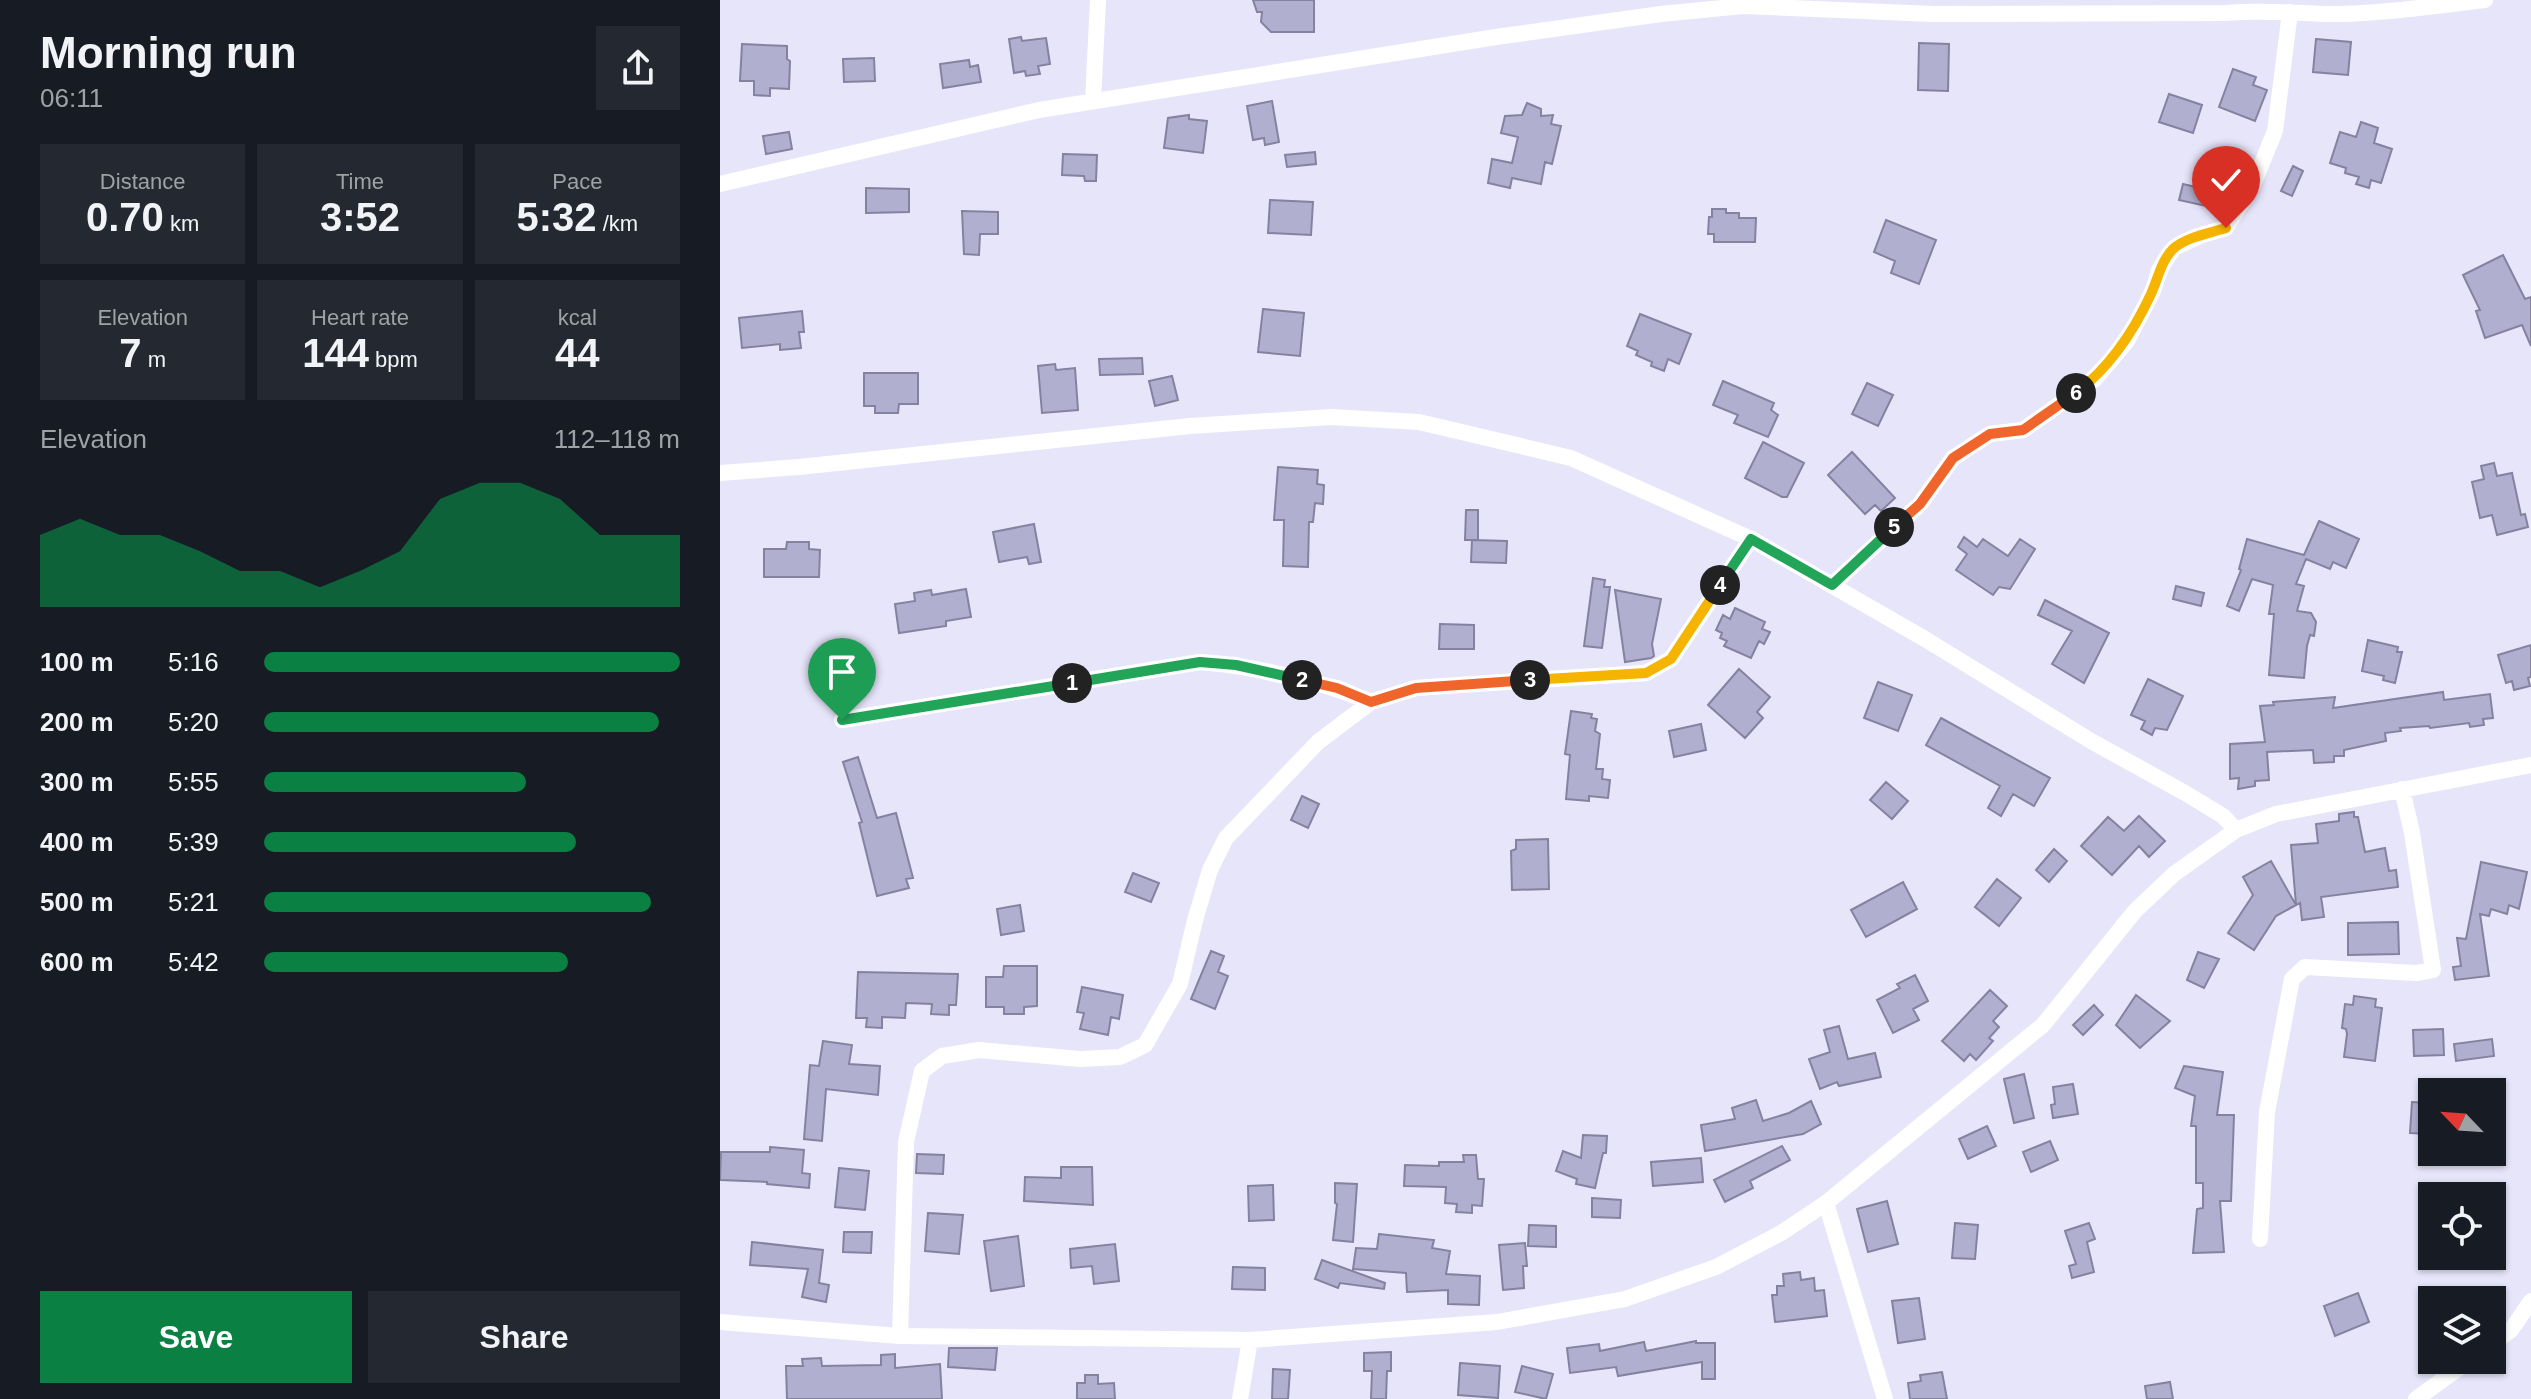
<!DOCTYPE html>
<html lang="en">
<head>
<meta charset="utf-8">
<style>
	:root { --surface:#171b24; --page:#242831; --text:#f1f3f6; --muted:#9ea1a6; --accent:#0b8043 }
	body { margin:0; font-family:Arial,sans-serif; background:var(--page); color:var(--text); height:100vh; display:flex; flex-direction:column; font-size:30px; white-space:nowrap }
	* { box-sizing:border-box; margin:0 }
	p { font-size:26px; color:var(--muted) }
	.icon { flex:none; width:44px; height:44px; fill:none; stroke:currentColor; stroke-width:2; stroke-linecap:round; stroke-linejoin:round }
	.map { position:relative; flex:1; overflow:hidden }
	.sheet { display:flex; flex-direction:column; background:var(--surface); width:720px }
	.sheet>* { flex:none }
	.needle { width:52px; rotate:295deg }
	.controls { position:absolute; left:1698px; top:1078px; display:grid; gap:16px }
	.controls a { display:grid; place-items:center; width:88px; height:88px; border-radius:0px; background:var(--surface); box-shadow:0 2px 6px #0004; font-size:40px }
	.pin { position:absolute; display:grid; place-items:center; width:68px; height:68px; color:#fff; margin:-82px -34px; border-radius:50% 50% 50% 0; rotate:-45deg; box-shadow:0 0 8px #0007 }
	.pin .icon { rotate:45deg }
	.km { position:absolute; width:40px; height:40px; margin:-20px; border-radius:50%; background:#222; color:#fff; font-size:22px; line-height:40px; text-align:center }
	.round { display:grid; place-items:center; flex:none; width:84px; height:84px; border-radius:0px; background:var(--page) }
	.head { display:flex; align-items:center; justify-content:space-between; height:136px; padding:0 40px }
	h1 { font-size:44px; font-weight:600; line-height:60px }
	.metrics { display:grid; grid-template-columns:repeat(3,1fr); gap:12px; height:136px; padding:8px 40px }
	.metrics div { display:grid; align-content:center; border-radius:0px; background:var(--page); text-align:center }
	.metrics b { font-size:40px; font-weight:600 }
	.metrics small { font-size:22px; font-weight:400 }
	.metrics p { font-size:22px }
	.chart { height:224px; padding:16px 40px }
	.chart p { display:flex; justify-content:space-between }
	.chart svg { width:100%; height:144px; margin-top:8px; fill:var(--accent); opacity:.7 }
	.primary-button { display:flex; gap:16px; margin-top:auto; padding:16px 40px }
	.primary-button a { flex:1; height:92px; border-radius:0px; background:var(--accent); color:#fff; font-size:32px; font-weight:600; line-height:92px; text-align:center }
	.primary-button a+a { background:var(--page); color:var(--text) }
	ul { padding:0 40px; list-style:none; font-size:26px }
	li { display:grid; grid-template-columns:128px 96px 1fr; align-items:center; height:60px }
	li i { height:20px; border-radius:10px; background:var(--accent) }
	main { display:flex; flex:1; min-height:0 }
	.map>svg:first-child { display:block }
	.building { fill:#b1afcf; stroke:#8582a0; stroke-width:2 }
	.lines { fill:none; stroke-linecap:round; stroke-linejoin:round }
	.minor { stroke:#fff; stroke-width:16 }
	.split-1-casing { stroke:#fff; stroke-width:16 }
	.split-2-casing { stroke:#fff; stroke-width:16 }
	.split-3-casing { stroke:#fff; stroke-width:16 }
	.split-4-casing { stroke:#fff; stroke-width:16 }
	.split-5-casing { stroke:#fff; stroke-width:16 }
	.split-6-casing { stroke:#fff; stroke-width:16 }
	.split-7-casing { stroke:#fff; stroke-width:16 }
	.split-1 { stroke:#22a559; stroke-width:10 }
	.split-2 { stroke:#22a559; stroke-width:10 }
	.split-3 { stroke:#f0652b; stroke-width:10 }
	.split-4 { stroke:#f5b400; stroke-width:10 }
	.split-5 { stroke:#22a559; stroke-width:10 }
	.split-6 { stroke:#f0652b; stroke-width:10 }
	.split-7 { stroke:#f5b400; stroke-width:10 }
</style>
</head>
<body>
<main>
<section class="sheet">
<div class="head"><div><h1>Morning run</h1><p>06:11</p></div><a class="round"><svg class="icon" aria-label="share" viewBox="0 0 24 24"><path d="M12 15V3M7 8l5-5 5 5M5 13v7h14v-7"/></svg></a></div>
<div class="metrics">
<div><p>Distance</p><b>0.70<small> km</small></b></div>
<div><p>Time</p><b>3:52</b></div>
<div><p>Pace</p><b>5:32<small> /km</small></b></div>
</div>
<div class="metrics">
<div><p>Elevation</p><b>7<small> m</small></b></div>
<div><p>Heart rate</p><b>144<small> bpm</small></b></div>
<div><p>kcal</p><b>44</b></div>
</div>
<div class="chart"><p><span>Elevation</span>112–118 m</p>
<svg viewBox="0 0 160 44" preserveAspectRatio="none"><path d="M0 44V22L10 17L20 22L30 22L40 27L50 33L60 33L70 38L80 33L90 27L100 11L110 6L120 6L130 11L140 22L150 22L160 22V44z"/></svg>
</div>
<ul>
<li><b>100 m</b>5:16<i style="width:100%"></i></li>
<li><b>200 m</b>5:20<i style="width:95%"></i></li>
<li><b>300 m</b>5:55<i style="width:63%"></i></li>
<li><b>400 m</b>5:39<i style="width:75%"></i></li>
<li><b>500 m</b>5:21<i style="width:93%"></i></li>
<li><b>600 m</b>5:42<i style="width:73%"></i></li>
</ul>
<div class="primary-button"><a>Save</a><a>Share</a></div>
</section>
<div class="map">
<svg width="1811" height="1399" viewBox="0 0 1811 1399">
	<rect width="100%" height="100%" fill="#e7e5fa"/>
	<!-- building -->
	<path class="building" d="M533 0H594V32H551L541 22 542 12H537Z
		M301 37 302 41 326 38 330 64 318 66 320 74 306 76 305 71 294 73 289 39Z
		M1596 39 1631 42 1628 75 1593 72Z
		M1199 43 1229 44 1228 91 1198 90Z
		M22 44 67 46V59L70 61 69 89 50 88V96L34 95V81H20Z
		M154 58 155 81 124 82 123 59Z
		M249 60 250 67 258 65 261 82 223 88 220 64Z
		M1513 69 1536 77 1533 85 1547 90 1535 121 1499 107Z
		M1449 94 1482 105 1473 133 1439 122Z
		M552 101 559 142 545 145 544 138 533 140 527 106Z
		M807 103 821 109V116L833 115 831 124 841 126 832 164 825 162 821 184 792 178 790 188 768 183 772 159 792 163 798 137 781 133 785 116 802 115Z
		M469 115V119L487 121 483 153 444 148 448 118Z
		M1641 122 1658 128 1654 143 1672 149 1661 183 1651 180 1649 188 1636 184 1639 177 1625 173 1626 168 1610 163 1620 132 1636 137Z
		M69 132 72 149 46 154 43 136Z
		M595 152 596 164 567 167 565 155Z
		M343 154 377 155 376 181H365L364 176 342 175Z
		M1573 166 1583 171 1572 196 1561 191Z
		M1463 184 1510 195 1508 205 1504 210 1459 200Z
		M146 188 189 189V212L146 213Z
		M550 200 593 202 591 235 548 233Z
		M992 209H1006V213H1019V218H1036L1035 242H994V234H988L989 217H992Z
		M242 211 278 212V234H260L259 255 244 254Z
		M1166 220 1216 240 1199 284 1171 273 1175 261 1154 252Z
		M1783 255 1805 299 1811 297V346L1802 325 1765 338 1756 311 1760 310 1743 275Z
		M543 309 584 313 580 356 538 352Z
		M82 311 84 332H79L81 348 60 350V344L22 348 19 318Z
		M920 314 971 334 959 364 948 359 944 371 931 366 932 362 916 355 918 351 907 346Z
		M422 358 423 374 380 375 379 359Z
		M335 364 336 370 355 368 358 410 322 413 318 366Z
		M144 373H198V404H179L178 413H155V406H144Z
		M452 376 458 400 435 406 429 381Z
		M1003 381 1054 403 1051 410 1058 415 1048 437 1014 423 1018 415 993 405Z
		M1147 383 1173 395 1158 426 1132 414Z
		M1043 442 1084 463 1067 497H1062L1025 478Z
		M1132 452 1175 498 1161 511 1155 505 1145 514 1108 475Z
		M1774 463 1777 476 1792 473 1801 515 1805 514 1808 527 1777 535 1772 515 1760 518 1752 482 1764 479 1761 466Z
		M558 467 598 470 597 484 604 485 603 504 595 503 593 522H589L588 567 563 566 564 520H554Z
		M746 510H758V540H745Z
		M1599 521 1639 539 1626 568 1613 562 1610 569 1586 559 1576 584 1584 586 1577 611 1591 613 1596 622 1594 636 1590 635 1587 646 1584 678 1549 675 1554 614H1549L1553 585 1532 579 1519 611 1507 606 1521 570 1519 569 1527 539 1584 555Z
		M314 524 321 562 309 564 307 557 279 562 273 532Z
		M1244 537 1257 547 1263 539 1288 556 1300 539 1315 549 1290 589 1279 587 1273 595 1236 570 1247 554 1238 547Z
		M752 540 787 541 786 563 751 562Z
		M67 542H89V549L100 550 99 577H44V549H66Z
		M873 578 885 580 884 587H890L882 648 864 646Z
		M1456 586 1484 593 1481 606 1453 599Z
		M246 589 251 617 226 621V626L179 633 175 604 195 601 194 593 211 590 212 595Z
		M895 590 941 599 932 644 934 656 931 658 905 662Z
		M1325 600 1389 633 1364 683 1332 664 1352 631 1318 615Z
		M1015 608 1045 622 1042 629 1050 632 1044 644 1039 641 1031 658 1004 646 1007 641 1000 638 1002 633 996 630 1003 615 1010 619Z
		M720 624 754 625V649H719Z
		M1648 640 1678 647 1677 652H1682L1675 683 1663 680 1664 676 1642 671Z
		M1811 645V677L1808 678 1810 686 1794 690 1792 681 1786 683 1778 655Z
		M1019 669 1050 697 1037 712 1043 718 1025 738 988 705Z
		M1428 679 1463 696 1447 730 1435 728 1432 735 1421 729 1425 721 1411 715Z
		M1158 682 1192 695 1178 731 1144 718Z
		M1723 692 1724 700 1770 694 1773 718 1763 719 1764 725 1750 727 1749 723 1710 728 1709 726 1680 728 1681 731 1665 733 1666 741 1624 750V756H1614V762L1594 763 1593 750 1547 752 1549 780 1535 781V786L1518 789 1519 778 1510 779V744L1545 742 1540 706 1554 705 1553 702 1615 697 1613 708Z
		M851 711 872 714 871 718 877 719 875 731 880 734 876 769H883L882 779 890 780 888 798 869 796V801L846 799 850 755 845 754Z
		M1221 718 1330 778 1314 806 1293 794 1281 816 1268 808 1280 786 1206 745Z
		M981 724 986 750 954 757 949 731Z
		M138 757 157 818 176 813 193 878 186 879 189 888 157 896 139 823 142 822 123 762Z
		M1166 782 1188 801 1172 819 1150 800Z
		M582 796 599 804 588 828 571 820Z
		M1634 812V817H1638L1645 852 1665 848 1669 871 1676 870 1678 887 1601 897 1604 917 1582 920 1580 903 1576 905 1571 845 1598 843 1596 824 1619 821V814Z
		M1419 816 1445 841 1429 857 1419 846 1392 875 1361 846 1388 817 1404 831Z
		M828 839 829 889 792 890 791 851 796 849V840Z
		M1334 849 1347 861 1329 882 1316 870Z
		M1551 861 1576 905 1556 916 1534 950 1508 933 1533 895 1523 877Z
		M1761 862 1807 872 1799 909 1789 905 1787 914 1771 909 1769 916 1760 914 1769 976 1735 980 1733 967 1741 966 1737 938 1746 939Z
		M413 873 439 883 431 902 405 892Z
		M1277 879 1301 898 1279 926 1255 907Z
		M1183 882 1197 909 1146 937 1131 910Z
		M300 905 304 931 281 935 277 909Z
		M1678 922 1679 954 1628 955V923Z
		M491 951 504 956 498 972 508 976 495 1009 471 999Z
		M1478 952 1499 959 1484 988 1467 980Z
		M284 966H317V1006L304 1007V1014H284V1007H266V977H283Z
		M138 972 238 974 236 1005H229V1015L211 1014 212 1004 186 1003 185 1018 162 1017V1028L146 1027 147 1018H136Z
		M1195 975 1208 1001 1193 1009 1199 1020 1173 1033 1157 1000 1180 988 1177 984Z
		M362 987 403 995 399 1019 391 1017 388 1035 360 1029 364 1013 357 1012Z
		M1270 990 1287 1006 1273 1021 1279 1027 1269 1038 1273 1041 1256 1060 1250 1054 1244 1061 1222 1041Z
		M1416 995 1450 1021 1420 1048 1396 1025Z
		M1634 996 1656 999 1655 1007 1662 1008 1655 1061 1624 1057 1627 1034 1626 1029 1622 1028 1625 1004 1633 1005Z
		M1374 1005 1383 1015 1363 1035 1353 1025Z
		M1119 1026 1128 1059 1155 1053 1161 1077 1119 1086 1117 1082 1100 1089 1089 1059 1110 1052 1104 1030Z
		M1723 1029 1724 1055 1694 1056 1693 1030Z
		M1772 1039 1774 1056 1736 1061 1734 1044Z
		M103 1041 132 1045 129 1064 160 1066 158 1095 106 1089 102 1141 84 1139 90 1065 99 1066Z
		M1464 1066 1503 1072 1497 1115H1514L1511 1201H1500L1504 1252 1473 1253 1477 1209 1483 1208V1183H1476V1126H1471L1475 1096 1455 1088Z
		M1304 1074 1314 1118 1294 1123 1284 1079Z
		M1353 1084 1358 1114 1333 1118 1331 1105 1335 1104 1333 1087Z
		M1036 1100 1043 1121 1069 1113 1091 1101 1101 1124 1083 1134 985 1151 981 1125 1015 1119 1012 1108Z
		M1692 1102 1712 1103V1134L1690 1133Z
		M1267 1126 1276 1146 1248 1159 1239 1139Z
		M863 1135 887 1136 886 1153H883L875 1188 856 1184 857 1179 836 1171 843 1151 861 1158Z
		M1330 1141 1338 1160 1311 1172 1303 1152Z
		M1062 1146 1070 1160 1030 1181 1033 1188 1005 1202 994 1180Z
		M50 1147 84 1150 82 1173 90 1174 89 1188 47 1184V1182L0 1180 1 1152H50Z
		M197 1154 224 1155 223 1174 196 1173Z
		M743 1155H756L758 1179H764L762 1206 752 1205V1213L736 1212 737 1204 725 1203 726 1187 684 1186 685 1165 719 1166V1162H744Z
		M981 1158 983 1182 933 1186 931 1162Z
		M341 1167H372L373 1205 304 1201 305 1177 341 1178Z
		M119 1168 149 1171 145 1210 115 1207Z
		M615 1183 637 1184 633 1242 613 1240 617 1204 615 1203Z
		M553 1185 554 1220 529 1221 528 1186Z
		M872 1198 901 1200 900 1218 872 1217Z
		M1167 1201 1178 1244 1148 1252 1137 1209Z
		M208 1213 243 1215 239 1254 205 1251Z
		M1235 1223 1258 1225 1255 1259 1232 1258Z
		M1369 1223 1375 1239 1367 1242 1374 1272 1352 1278 1349 1266 1356 1264 1345 1231Z
		M809 1225 836 1226V1247L808 1246Z
		M124 1232H152L151 1253 123 1252Z
		M659 1234 714 1240 712 1248 730 1251 726 1274 760 1276 759 1305 728 1304V1290L687 1292 686 1273 633 1269 636 1248 657 1249Z
		M298 1236 304 1286 271 1291 264 1241Z
		M32 1242 103 1250 99 1283 109 1285 106 1302 82 1297 88 1269 30 1265Z
		M805 1243 807 1266H803L804 1288 783 1290 779 1245Z
		M395 1244 399 1281 374 1284 372 1266 351 1268 350 1249Z
		M602 1260 665 1283 664 1289 620 1283 618 1288 595 1279Z
		M513 1267 545 1268V1290L512 1289Z
		M1080 1272 1081 1280 1094 1278 1095 1291 1104 1290 1107 1316 1055 1322 1052 1295H1057V1286H1064L1063 1274Z
		M1638 1293 1649 1322 1615 1336 1604 1306Z
		M1199 1298 1205 1339 1178 1343 1172 1301Z
		M976 1341V1343H995V1379H982V1362L898 1376 896 1367 850 1373 847 1348 879 1344 880 1351 924 1342 926 1351Z
		M229 1348H277L275 1370 228 1367Z
		M671 1352V1371H667L666 1399H651L652 1371H644V1353Z
		M175 1354V1368L220 1364 222 1399H67L66 1366H83L82 1359 101 1358 102 1366 161 1365V1355Z
		M740 1363 780 1366 778 1398 738 1395Z
		M802 1366 833 1374 826 1399 795 1392Z
		M553 1369 570 1370 568 1399H552Z
		M1222 1372 1227 1399H1190L1188 1383 1201 1381 1200 1375Z
		M365 1375H378V1384L394 1383 395 1399H357V1383H365Z
		M1450 1382 1453 1399H1427L1425 1386Z"/>
	<g class="lines">
		<!-- minor -->
		<path class="minor" d="M373 101 378 0
			M0 184 319 110 776 37 941 14 1023 6 1214 14 1506 13C1544 9 1580 14 1617 14 1667 13 1716 6 1765 0
			M0 473 79 467 470 426 611 417 699 422 851 458 1031 539 1205 639 1371 741 1465 793 1503 816 1516 830
			M1112 585 1200 504 1233 458 1270 434 1303 430 1375 379 1407 341 1433 291 1439 270 1454 248 1482 235 1506 228 1533 185 1555 131 1570 12
			M122 720 480 662C538 667 597 680 651 702
			M1106 1203 1165 1399
			M1540 1239 1547 1112 1572 979 1585 967 1696 973 1713 970 1692 833 1682 789
			M0 1322 180 1336 530 1340 777 1322 905 1299 996 1267 1061 1233 1106 1203 1323 1025 1415 911 1454 874 1516 830 1556 814 1811 765
			M180 1336 186 1142 202 1071 222 1056 259 1050 360 1059 400 1057 425 1045 460 984 475 920 490 870 506 838 598 742 651 702 696 688 926 673 951 659 1031 539
			M1772 1344 1791 1330 1811 1301
			M520 1399 530 1340
			M1696 1399 1750 1360"/>
	</g>
	<g class="lines">
		<!-- split-1 casing -->
		<g class="split-1-casing">
			<path id="split-1" d="M122 720 352 683"/>
		</g>
		<!-- split-2 casing -->
		<g class="split-2-casing">
			<path id="split-2" d="M352 683 480 662 516 665 582 680"/>
		</g>
		<!-- split-3 casing -->
		<g class="split-3-casing">
			<path id="split-3" d="M582 680 617 688 651 702 696 688 810 680"/>
		</g>
		<!-- split-4 casing -->
		<g class="split-4-casing">
			<path id="split-4" d="M810 680 926 673 951 659 1000 585"/>
		</g>
		<!-- split-5 casing -->
		<g class="split-5-casing">
			<path id="split-5" d="M1000 585 1031 539 1112 585 1174 527"/>
		</g>
		<!-- split-6 casing -->
		<g class="split-6-casing">
			<path id="split-6" d="M1174 527 1200 504 1233 458 1270 434 1303 430 1356 393"/>
		</g>
		<!-- split-7 casing -->
		<g class="split-7-casing">
			<path id="split-7" d="M1356 393C1390 367 1413 333 1431 294 1438 279 1441 261 1453 249 1466 237 1490 233 1506 228"/>
		</g>
		<!-- split-1 -->
		<use href="#split-1" class="split-1"/>
		<!-- split-2 -->
		<use href="#split-2" class="split-2"/>
		<!-- split-3 -->
		<use href="#split-3" class="split-3"/>
		<!-- split-4 -->
		<use href="#split-4" class="split-4"/>
		<!-- split-5 -->
		<use href="#split-5" class="split-5"/>
		<!-- split-6 -->
		<use href="#split-6" class="split-6"/>
		<!-- split-7 -->
		<use href="#split-7" class="split-7"/>
	</g>
</svg>
<div class="controls">
<a><svg class="needle" viewBox="-14 -14 28 28"><path d="M0-13l5 13h-10z" fill="#e53935"/><path d="M0 13l5-13h-10z" fill="#9ea1a6"/></svg></a>
<a><svg class="icon" aria-label="locate" viewBox="0 0 24 24"><circle cx="12" cy="12" r="6"/><path d="M12 2v4M12 18v4M2 12h4M18 12h4"/></svg></a>
<a><svg class="icon" aria-label="layers" viewBox="0 0 24 24"><path d="M12 4l9 5-9 5-9-5zM3 14l9 5 9-5"/></svg></a>
</div>
<div class="pin" style="left:122px;top:720px;background:#1e9e55"><svg class="icon" aria-label="arrive" viewBox="0 0 24 24"><path d="M6 21V4h12l-3 4 3 4H6"/></svg></div>
<div class="pin" style="left:1506px;top:228px;background:#d93025"><svg class="icon" aria-label="check" viewBox="0 0 24 24"><path d="M5 12l5 5 9-10"/></svg></div>
<b class="km" style="left:352px;top:683px">1</b>
<b class="km" style="left:582px;top:680px">2</b>
<b class="km" style="left:810px;top:680px">3</b>
<b class="km" style="left:1000px;top:585px">4</b>
<b class="km" style="left:1174px;top:527px">5</b>
<b class="km" style="left:1356px;top:393px">6</b>
</div>
</main>
</body>
</html>
